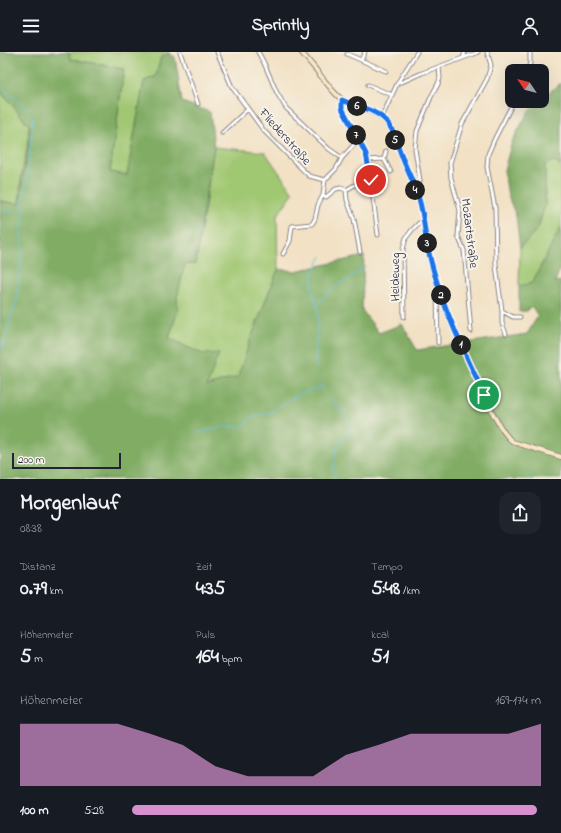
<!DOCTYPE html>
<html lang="de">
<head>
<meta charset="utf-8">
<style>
	:root { --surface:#171b24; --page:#20242c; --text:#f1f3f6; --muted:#9ea1a6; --accent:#d690ce }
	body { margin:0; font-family:"Indie Flower",sans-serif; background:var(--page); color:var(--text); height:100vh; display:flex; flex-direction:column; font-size:15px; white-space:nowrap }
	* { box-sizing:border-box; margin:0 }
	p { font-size:13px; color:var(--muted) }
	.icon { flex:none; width:22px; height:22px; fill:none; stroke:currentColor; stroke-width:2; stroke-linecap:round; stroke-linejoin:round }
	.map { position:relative; height:427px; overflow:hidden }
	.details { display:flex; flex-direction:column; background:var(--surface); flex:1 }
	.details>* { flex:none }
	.needle { width:26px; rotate:305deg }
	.tools { position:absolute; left:505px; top:12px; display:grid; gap:8px }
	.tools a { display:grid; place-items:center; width:44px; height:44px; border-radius:8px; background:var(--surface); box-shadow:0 4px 16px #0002; font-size:20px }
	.scale { position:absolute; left:12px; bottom:10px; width:109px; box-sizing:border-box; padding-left:4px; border:2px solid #22223b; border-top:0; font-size:11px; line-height:14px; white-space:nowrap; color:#22223b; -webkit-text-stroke:3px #f7f3e8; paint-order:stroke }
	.pin { position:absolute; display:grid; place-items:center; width:34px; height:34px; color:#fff; margin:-17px; border:2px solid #fff; border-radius:50%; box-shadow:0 1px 4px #0007 }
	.km { position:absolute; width:20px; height:20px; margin:-10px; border-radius:50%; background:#222; color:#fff; font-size:11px; line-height:20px; text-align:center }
	.round { display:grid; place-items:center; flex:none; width:42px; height:42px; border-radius:12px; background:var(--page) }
	.summary { display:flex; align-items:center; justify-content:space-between; height:68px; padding:0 20px }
	h1 { font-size:22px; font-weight:700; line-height:30px }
	.metrics { display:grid; grid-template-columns:repeat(3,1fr); gap:6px; height:68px; padding:4px 20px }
	.metrics div { display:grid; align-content:center }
	.metrics b { font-size:20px; font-weight:700 }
	.metrics small { font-size:11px; font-weight:400 }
	.metrics p { font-size:11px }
	.chart { height:112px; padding:8px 20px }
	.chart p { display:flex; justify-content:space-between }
	.chart svg { width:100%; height:72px; margin-top:4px; fill:var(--accent); opacity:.7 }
	ul { padding:0 20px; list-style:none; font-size:13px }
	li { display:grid; grid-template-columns:64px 48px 1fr; align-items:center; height:30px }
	li i { height:10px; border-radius:5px; background:var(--accent) }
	header { display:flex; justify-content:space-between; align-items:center; height:52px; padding:0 20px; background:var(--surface); font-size:18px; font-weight:700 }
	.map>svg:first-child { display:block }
	.green { fill:#a0c772; stroke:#617456 }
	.forest { fill:#80ac64; stroke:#516750 }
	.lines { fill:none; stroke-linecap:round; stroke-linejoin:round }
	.stream { stroke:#58bbd6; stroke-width:1 }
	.street-casing { stroke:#8a8280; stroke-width:5 }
	.secondary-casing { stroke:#8a8280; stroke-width:6 }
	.street { stroke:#fff; stroke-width:3 }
	.secondary { stroke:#f9e7c3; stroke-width:4 }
	.route-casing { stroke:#fff; stroke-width:8 }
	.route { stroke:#1a73e8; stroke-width:5 }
	.labels { text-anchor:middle; stroke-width:4; stroke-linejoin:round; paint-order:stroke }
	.street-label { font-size:13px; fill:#22223b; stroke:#f7f3e8 }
</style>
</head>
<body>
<header><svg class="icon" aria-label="menu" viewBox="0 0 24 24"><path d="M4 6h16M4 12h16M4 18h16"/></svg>Sprintly<svg class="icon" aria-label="person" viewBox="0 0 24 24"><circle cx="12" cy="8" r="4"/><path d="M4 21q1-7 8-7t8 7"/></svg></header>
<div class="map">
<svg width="561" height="427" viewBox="0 0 561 427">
	<rect width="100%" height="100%" fill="#f7f3e8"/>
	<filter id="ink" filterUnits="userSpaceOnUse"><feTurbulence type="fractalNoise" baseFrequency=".025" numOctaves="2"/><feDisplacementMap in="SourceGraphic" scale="8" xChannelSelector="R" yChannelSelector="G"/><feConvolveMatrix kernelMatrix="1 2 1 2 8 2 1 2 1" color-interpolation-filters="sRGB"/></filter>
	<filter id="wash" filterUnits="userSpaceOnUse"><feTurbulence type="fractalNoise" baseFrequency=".012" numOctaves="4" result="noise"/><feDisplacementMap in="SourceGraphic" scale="16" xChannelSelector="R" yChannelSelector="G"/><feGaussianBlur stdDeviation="0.9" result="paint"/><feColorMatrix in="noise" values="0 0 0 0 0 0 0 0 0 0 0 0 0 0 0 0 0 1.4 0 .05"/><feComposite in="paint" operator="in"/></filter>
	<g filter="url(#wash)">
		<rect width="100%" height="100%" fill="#f2e1c4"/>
		<!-- green -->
		<path class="green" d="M69 0H169V2L161 5 156 24 144 29 127 123 110 120 124 17 71 7Z
			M0 39 29 73 27 97 21 125 19 152 0 149Z
			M214 95 265 100 293 141 277 164 278 217 250 289 238 325 207 334 203 302 187 295 169 286 178 258 177 245 185 212H196Z
			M552 109 561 114V175L532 231 519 234 520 196 538 176 545 153V113Z"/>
		<!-- forest -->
		<path class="forest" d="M0 0H69L71 7 124 17 110 120 127 123 144 29 156 24 161 5 169 2 175 5 182 50 210 60 214 95 195 212H185L177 245 178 258 169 286 187 295 203 302 219 301 207 334 238 325 250 289 278 217 296 219 364 204 362 258 379 281 402 272 417 298 527 282 538 264 532 255 526 259 519 260V234L532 231 561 175V214L555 230 561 229V427H0V149L20 152 22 125 28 97 30 74 0 39Z
			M561 31V114L553 109 545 113V153L538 176 520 196 516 164 508 144 504 118 512 89 529 59 539 49H542V46Z"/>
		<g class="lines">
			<!-- stream -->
			<path class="stream" d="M0 34 11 43 27 57
				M0 157 2 159H7L16 161
				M317 254C319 247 335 235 341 231 346 227 351 229 354 222L359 220 365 215
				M0 299C10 284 6 269 16 254L22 200 21 178 24 165 22 149 27 129 33 67 31 64
				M316 316 315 312 318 258 313 240 312 224 314 218 317 214 322 204
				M319 327 322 335 327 341
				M332 346 333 350 338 353 340 356 344 360V362L350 371C348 375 349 383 348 385 346 387 341 389 338 390V397L335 399V410L332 416 335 421 333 427
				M197 381 221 375 244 374 251 366 273 359 297 343 321 335
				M529 427 530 425"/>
		</g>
	</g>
	<g filter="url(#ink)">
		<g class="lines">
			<!-- street casing -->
			<g class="street-casing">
				<path id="street" d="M180 0 198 52
					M217 0 232 35 264 79 309 124 325 128 336 117 342 106 358 88 342 56V48
					M258 0 264 11 277 41 286 56 329 97 342 106
					M347 2 386 19
					M463 6 465 0
					M361 8 365 0
					M527 19 530 11V0
					M398 30 417 0
					M368 33 392 43
					M382 65 398 30H402L422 21 474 2 478 0
					M222 81 248 57
					M358 88 366 102 368 108 378 183
					M384 107 391 120
					M368 108 384 107 386 99
					M420 129 415 97 417 79 431 45 438 32 440 26 439 15
					M346 138 347 148 354 167 360 200
					M323 143 326 145 336 137 341 136 346 138 358 131 371 128
					M283 202 290 189 292 174 312 172 315 167 318 153 323 143 325 128
					M502 259 513 265H520
					M404 265 403 197 406 186 412 178 419 171 424 170
					M471 279 464 198 458 184 460 158 451 126 450 111 462 72 487 27 491 13 487 0
					M506 282 502 271V259L496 213 495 156 487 115 488 102 495 86 514 49
					M438 291 437 241 439 238"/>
			</g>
			<!-- secondary casing -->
			<g class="secondary-casing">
				<path id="secondary" d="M301 0C309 9 317 19 324 28 330 35 335 43 343 48 359 58 381 57 391 77 397 88 400 101 405 113 409 124 416 135 419 147 424 160 424 175 426 188 429 205 434 222 439 238 450 271 465 302 480 333 487 349 499 379 513 390L561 405"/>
			</g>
			<!-- street -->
			<use href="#street" class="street"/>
			<!-- secondary -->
			<use href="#secondary" class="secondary"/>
		</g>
	</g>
	<g class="lines" filter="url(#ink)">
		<!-- route casing -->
		<g class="route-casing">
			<path id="route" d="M371 128 366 102 342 56V48C355 54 377 58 386 69 394 77 397 92 401 102 406 117 415 132 419 147 423 160 424 173 426 186 429 204 434 222 440 239 451 275 469 308 484 343"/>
		</g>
		<!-- route -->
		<use href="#route" class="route"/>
	</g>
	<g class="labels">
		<!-- street labels -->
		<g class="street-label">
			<text transform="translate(286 84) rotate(48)" y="5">Fliederstraße</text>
			<text transform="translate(471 181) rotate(83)" y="5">Mozartstraße</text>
			<text transform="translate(394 225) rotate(-90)" y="5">Heideweg</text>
		</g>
	</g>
</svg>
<div class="tools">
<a><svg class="needle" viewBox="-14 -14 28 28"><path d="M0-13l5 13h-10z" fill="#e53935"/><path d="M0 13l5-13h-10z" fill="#9ea1a6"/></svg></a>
</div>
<div class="scale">200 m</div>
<div class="pin" style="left:484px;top:343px;background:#1e9e55"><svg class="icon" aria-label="arrive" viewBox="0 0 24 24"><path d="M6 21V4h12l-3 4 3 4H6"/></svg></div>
<div class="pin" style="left:371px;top:128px;background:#d93025"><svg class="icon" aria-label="check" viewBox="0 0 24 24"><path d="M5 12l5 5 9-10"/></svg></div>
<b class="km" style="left:461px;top:293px">1</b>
<b class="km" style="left:441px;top:243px">2</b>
<b class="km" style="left:427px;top:191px">3</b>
<b class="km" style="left:415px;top:138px">4</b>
<b class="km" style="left:395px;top:88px">5</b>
<b class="km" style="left:357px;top:54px">6</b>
<b class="km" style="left:356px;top:83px">7</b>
</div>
<section class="details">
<div class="summary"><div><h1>Morgenlauf</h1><p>08:38</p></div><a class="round"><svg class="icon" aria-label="share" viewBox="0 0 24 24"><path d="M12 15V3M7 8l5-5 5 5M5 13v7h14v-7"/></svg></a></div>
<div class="metrics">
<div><p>Distanz</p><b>0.79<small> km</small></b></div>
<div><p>Zeit</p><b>4:35</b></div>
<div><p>Tempo</p><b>5:48<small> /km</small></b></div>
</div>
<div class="metrics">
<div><p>Höhenmeter</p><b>5<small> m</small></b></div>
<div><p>Puls</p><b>164<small> bpm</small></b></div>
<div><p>kcal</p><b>51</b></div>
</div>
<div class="chart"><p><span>Höhenmeter</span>169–174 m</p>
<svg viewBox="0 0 160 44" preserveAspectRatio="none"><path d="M0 44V6L10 6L20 6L30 6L40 12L50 19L60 32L70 38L80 38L90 38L100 25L110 19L120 12L130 12L140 12L150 12L160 6V44z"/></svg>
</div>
<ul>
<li><b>100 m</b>5:28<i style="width:99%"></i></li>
</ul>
</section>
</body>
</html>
